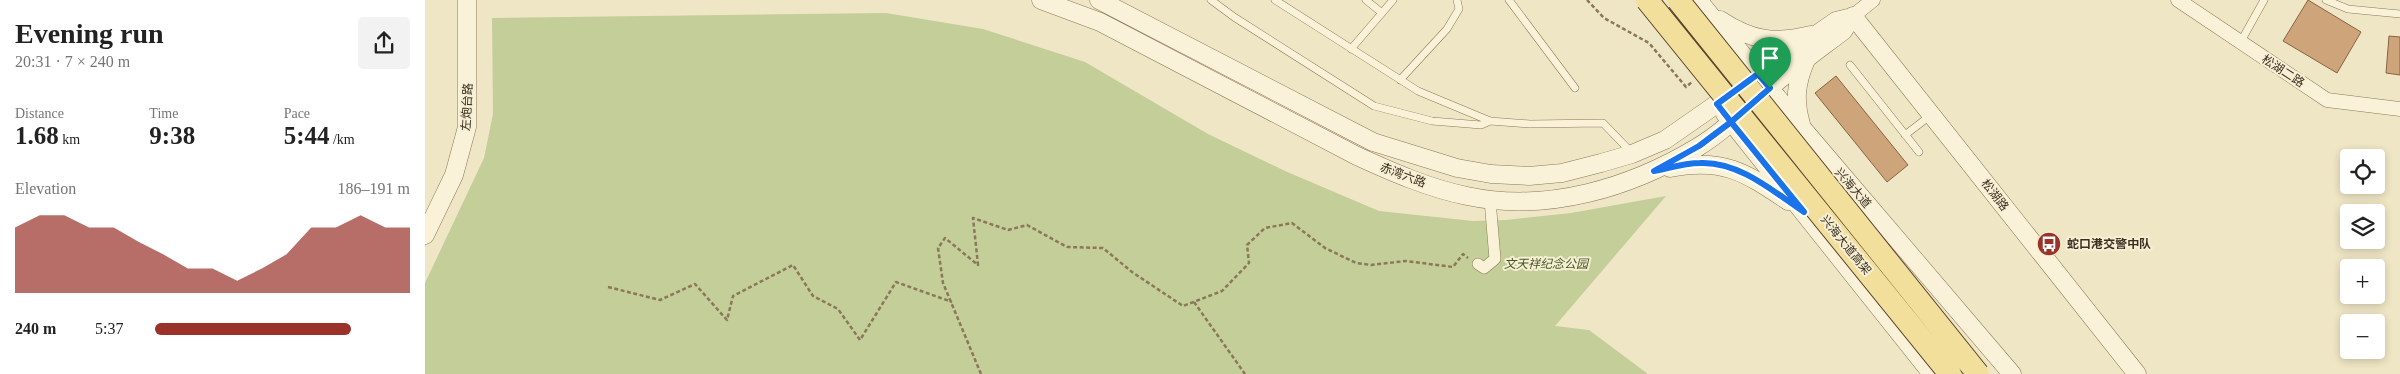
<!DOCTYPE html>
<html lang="en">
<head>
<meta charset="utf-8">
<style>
	:root { --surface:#fff; --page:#f2f2f2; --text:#222; --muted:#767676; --accent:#9b3229 }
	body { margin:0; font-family:"Times New Roman","Noto Sans SC",serif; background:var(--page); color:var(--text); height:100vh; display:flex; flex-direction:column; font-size:19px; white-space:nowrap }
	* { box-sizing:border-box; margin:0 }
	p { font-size:16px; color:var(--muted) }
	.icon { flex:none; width:28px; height:28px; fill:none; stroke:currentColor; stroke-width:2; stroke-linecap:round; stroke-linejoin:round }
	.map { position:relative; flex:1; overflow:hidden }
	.sheet { display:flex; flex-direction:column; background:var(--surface); width:425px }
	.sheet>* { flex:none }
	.controls { position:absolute; left:1915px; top:149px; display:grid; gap:10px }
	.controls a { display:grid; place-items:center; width:45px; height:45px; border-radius:5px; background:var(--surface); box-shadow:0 2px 8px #0003; font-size:25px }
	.pin { position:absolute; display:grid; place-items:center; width:42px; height:42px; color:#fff; margin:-51px -21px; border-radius:50% 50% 50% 0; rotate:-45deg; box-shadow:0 0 5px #0007 }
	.pin .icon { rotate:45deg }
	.round { display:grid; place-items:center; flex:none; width:52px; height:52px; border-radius:5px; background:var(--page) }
	.head { display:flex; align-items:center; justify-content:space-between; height:85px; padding:0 15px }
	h1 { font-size:28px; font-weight:600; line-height:38px }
	.figures { display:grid; grid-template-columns:repeat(3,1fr); gap:8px; height:85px; padding:5px 15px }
	.figures div { display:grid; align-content:center }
	.figures b { font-size:25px; font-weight:600 }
	.figures small { font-size:14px; font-weight:400 }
	.figures p { font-size:14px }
	.chart { height:140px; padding:10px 15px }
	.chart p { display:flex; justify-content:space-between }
	.chart svg { width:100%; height:90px; margin-top:5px; fill:var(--accent); opacity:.7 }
	ul { padding:0 15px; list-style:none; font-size:16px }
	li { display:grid; grid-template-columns:80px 60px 1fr; align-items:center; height:38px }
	li i { height:12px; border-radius:6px; background:var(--accent) }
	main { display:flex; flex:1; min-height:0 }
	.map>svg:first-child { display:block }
	.green { fill:#c3ce98 }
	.building { fill:#cea47a; stroke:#8a6340 }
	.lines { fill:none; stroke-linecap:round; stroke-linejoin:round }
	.service-casing { stroke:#8b785a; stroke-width:8 }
	.pedestrian-casing { stroke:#8b785a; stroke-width:12 }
	.minor-casing { stroke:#8b785a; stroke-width:15 }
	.tertiary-casing { stroke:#8b785a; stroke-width:19 }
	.path { stroke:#8b785a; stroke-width:2.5; stroke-dasharray:4 2.5; stroke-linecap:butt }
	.service { stroke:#faf2d8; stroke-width:7 }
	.pedestrian { stroke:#faf2d8; stroke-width:11 }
	.minor { stroke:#faf2d8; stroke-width:14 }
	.tertiary { stroke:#faf2d8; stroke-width:18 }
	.primary-bridge-casing { stroke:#58452e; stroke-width:24; stroke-linecap:butt }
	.primary-bridge { stroke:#f3df9c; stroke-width:22 }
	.route-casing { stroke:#fff; stroke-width:10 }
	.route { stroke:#1a73e8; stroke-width:6 }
	.labels { text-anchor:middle; stroke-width:4; stroke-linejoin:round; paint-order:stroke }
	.street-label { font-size:12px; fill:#3a2e1f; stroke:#f6efd4 }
	.poi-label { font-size:12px; font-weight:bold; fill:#3a2e1f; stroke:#f6efd4; text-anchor:start }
	.park-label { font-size:12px; font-style:italic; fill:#465725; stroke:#f6efd4 }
</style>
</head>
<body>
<main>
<section class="sheet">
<div class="head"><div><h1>Evening run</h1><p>20:31 · 7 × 240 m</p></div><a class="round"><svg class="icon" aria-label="share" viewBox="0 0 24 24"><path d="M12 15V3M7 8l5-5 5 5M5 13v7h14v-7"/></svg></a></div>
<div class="figures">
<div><p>Distance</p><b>1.68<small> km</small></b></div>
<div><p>Time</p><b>9:38</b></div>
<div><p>Pace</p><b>5:44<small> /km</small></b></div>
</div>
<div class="chart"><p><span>Elevation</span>186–191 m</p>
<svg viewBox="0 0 160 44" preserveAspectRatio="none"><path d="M0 44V12L10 6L20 6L30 12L40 12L50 19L60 25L70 32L80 32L90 38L100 32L110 25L120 12L130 12L140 6L150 12L160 12V44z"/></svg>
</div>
<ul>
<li><b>240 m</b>5:37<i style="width:77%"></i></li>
</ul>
</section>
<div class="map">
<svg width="1975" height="374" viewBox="0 0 1975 374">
	<rect width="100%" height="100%" fill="#efe6c5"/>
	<!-- green -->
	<path class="green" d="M461 13 558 29 660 62 783 134 860 171 954 211 1048 221 1081 220 1146 213 1241 196 1130 326 1164 330 1223 374H0V283L59 158 68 114 67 18Z"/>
	<!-- building -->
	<path class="building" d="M1883 0 1936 32 1912 73 1858 41Z
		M1964 36 1975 37V75L1961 73Z
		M1411 76 1483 165 1462 182 1390 93Z"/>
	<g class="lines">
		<!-- service casing -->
		<g class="service-casing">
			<path id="service" d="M786 0 809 17 949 106 1007 121 1056 125 1065 121
				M850 0 993 91 1065 121 1105 124 1178 123 1207 153
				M941 0 957 13 968 0
				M1084 0 1150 88
				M1901 0 1923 9 1975 14
				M1815 43 1839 0
				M926 49 957 13
				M1425 65 1494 152
				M975 80 1022 29 1034 9 1032 0
				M1480 135 1506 115"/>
		</g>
		<!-- pedestrian casing -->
		<g class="pedestrian-casing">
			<path id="pedestrian" d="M1053 264 1059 268 1070 259 1065 200"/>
		</g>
		<!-- minor casing -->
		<g class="minor-casing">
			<path id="minor" d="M1753 0 1902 100 1975 109
				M1428 16 1448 0"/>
		</g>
		<!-- tertiary casing -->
		<g class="tertiary-casing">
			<path id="tertiary" d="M616 0 675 22 932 156C967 172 1003 188 1042 196 1122 213 1205 188 1273 147 1299 131 1321 109 1343 89 1367 69 1393 50 1418 31L1428 16
				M674 0 948 142 1032 168 1066 174 1104 176 1137 173 1176 163 1207 154 1240 140 1411 21 1423 18
				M1273 0 1378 129 1587 374
				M1428 16 1712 374
				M1295 20C1327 41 1349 44 1386 35
				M1300 114 1507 374
				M1376 124C1369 100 1371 83 1381 60
				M1245 168C1298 157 1321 173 1363 201
				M0 235 29 175 42 127V0"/>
		</g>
		<!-- path -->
		<path class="path" d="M1162 0 1179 18 1224 43 1261 87 1267 82
			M183 287 235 300 270 284 302 320 308 296 368 265 388 296 413 309 435 340 471 282 527 302
			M769 302 820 374
			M556 374 518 283 513 248 520 238 553 265 548 218 583 230 602 225 642 247 678 248 707 272 758 306 797 291 824 263 822 245 840 228 867 223 900 248 931 263 946 265 981 261 1028 267 1038 254 1043 258"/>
		<!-- service -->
		<use href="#service" class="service"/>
		<!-- pedestrian -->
		<use href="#pedestrian" class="pedestrian"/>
		<!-- minor -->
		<use href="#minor" class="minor"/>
		<!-- tertiary -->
		<use href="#tertiary" class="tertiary"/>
		<!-- primary-bridge casing -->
		<g class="primary-bridge-casing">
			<path id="primary-bridge" d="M1222 0 1525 374
				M1253 0 1553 374"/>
		</g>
		<!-- primary-bridge -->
		<use href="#primary-bridge" class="primary-bridge"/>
	</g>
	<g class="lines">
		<!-- route casing -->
		<g class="route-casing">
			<path id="route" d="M1345 88 1333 74 1292 104 1306 122 1274 146 1229 171C1244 168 1260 163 1275 163 1314 161 1349 192 1379 212L1306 122 1345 88"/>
		</g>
		<!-- route -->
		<use href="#route" class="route"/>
	</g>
	<!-- icons -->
	<defs>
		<g id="bus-disc" transform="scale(1.25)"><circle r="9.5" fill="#9b3229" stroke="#f6efd4"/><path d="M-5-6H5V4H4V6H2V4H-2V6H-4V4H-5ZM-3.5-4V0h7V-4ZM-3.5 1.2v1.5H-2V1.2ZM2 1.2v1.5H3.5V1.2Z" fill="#fff"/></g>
	</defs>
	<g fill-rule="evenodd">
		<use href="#bus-disc" x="1624" y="244"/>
	</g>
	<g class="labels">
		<!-- street labels -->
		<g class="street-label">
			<text transform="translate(1858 71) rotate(33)" y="4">松湖二路</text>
			<text transform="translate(42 107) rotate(-87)" y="4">左炮台路</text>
			<text transform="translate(978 175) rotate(21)" y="4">赤湾六路</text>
			<text transform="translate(1428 188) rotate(49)" y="4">兴海大道</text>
			<text transform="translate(1570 195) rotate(52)" y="4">松湖路</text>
			<text transform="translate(1421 245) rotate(51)" y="4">兴海大道高架</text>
		</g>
		<!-- poi labels -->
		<g class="poi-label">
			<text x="1642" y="248">蛇口港交警中队</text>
		</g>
		<!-- park labels -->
		<g class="park-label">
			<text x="1121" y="268">文天祥纪念公园</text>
		</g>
	</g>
</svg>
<div class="controls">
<a><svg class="icon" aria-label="locate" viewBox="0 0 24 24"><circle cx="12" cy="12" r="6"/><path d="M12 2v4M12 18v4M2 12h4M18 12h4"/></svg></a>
<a><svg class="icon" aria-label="layers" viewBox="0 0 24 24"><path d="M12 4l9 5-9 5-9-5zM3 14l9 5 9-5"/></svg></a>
<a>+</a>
<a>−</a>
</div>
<div class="pin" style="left:1345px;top:88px;background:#1e9e55"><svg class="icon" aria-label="arrive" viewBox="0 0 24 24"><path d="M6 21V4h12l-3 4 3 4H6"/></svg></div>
</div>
</main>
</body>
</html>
